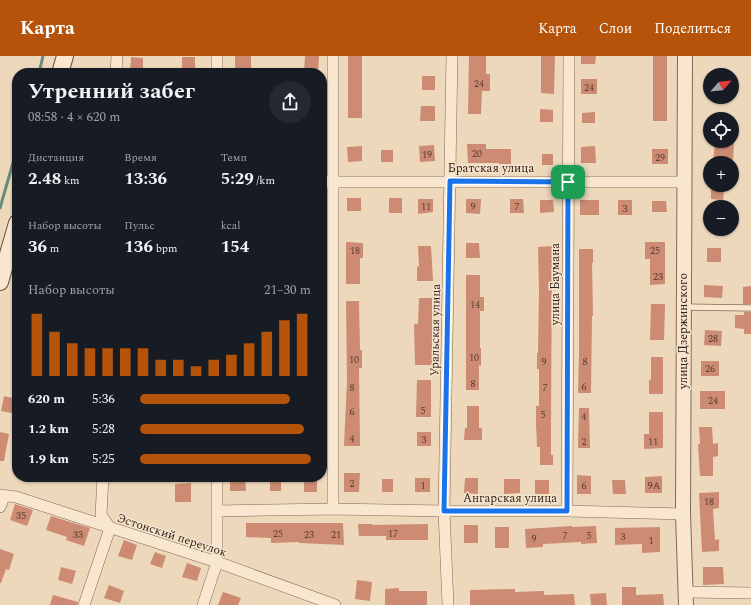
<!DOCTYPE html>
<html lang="ru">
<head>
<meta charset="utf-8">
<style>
	:root { --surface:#171b24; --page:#242831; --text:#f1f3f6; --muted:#9ea1a6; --accent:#b45309 }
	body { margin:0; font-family:Spectral,serif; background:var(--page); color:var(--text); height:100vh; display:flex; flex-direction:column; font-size:15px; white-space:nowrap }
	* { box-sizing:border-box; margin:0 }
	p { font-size:13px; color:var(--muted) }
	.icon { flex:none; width:22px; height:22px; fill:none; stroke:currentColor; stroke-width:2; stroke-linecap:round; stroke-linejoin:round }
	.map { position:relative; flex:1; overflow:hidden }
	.drawer { position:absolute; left:12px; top:12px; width:315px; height:414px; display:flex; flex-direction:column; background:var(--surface); border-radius:16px; box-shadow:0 1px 3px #0004 }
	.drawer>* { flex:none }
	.needle { width:26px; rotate:63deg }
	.buttons { position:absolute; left:703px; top:12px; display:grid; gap:8px }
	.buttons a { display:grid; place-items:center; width:36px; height:36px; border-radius:50%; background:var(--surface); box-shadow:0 1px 3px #0004; font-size:20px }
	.pin { position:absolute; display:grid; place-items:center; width:34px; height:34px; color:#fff; margin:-17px; border-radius:8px; box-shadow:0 2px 6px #0006 }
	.round { display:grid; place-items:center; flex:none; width:42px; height:42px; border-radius:21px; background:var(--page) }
	.headline { display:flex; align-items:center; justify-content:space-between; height:68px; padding:0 16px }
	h1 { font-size:22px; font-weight:700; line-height:30px }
	.metrics { display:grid; grid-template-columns:repeat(3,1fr); gap:6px; height:68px; padding:4px 16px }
	.metrics div { display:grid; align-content:center }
	.metrics b { font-size:17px; font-weight:700 }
	.metrics small { font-size:11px; font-weight:400 }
	.metrics p { font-size:11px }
	.chart { height:112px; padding:8px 16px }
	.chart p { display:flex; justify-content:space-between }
	.chart svg { width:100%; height:72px; margin-top:4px; stroke:var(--accent); stroke-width:6 }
	ul { padding:0 16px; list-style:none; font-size:13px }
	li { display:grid; grid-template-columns:64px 48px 1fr; align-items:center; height:30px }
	li i { height:10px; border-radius:5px; background:var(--accent) }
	header { display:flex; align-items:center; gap:24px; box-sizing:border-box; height:56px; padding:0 20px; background:var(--accent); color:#fff }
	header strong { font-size:19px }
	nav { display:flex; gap:22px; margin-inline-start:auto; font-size:14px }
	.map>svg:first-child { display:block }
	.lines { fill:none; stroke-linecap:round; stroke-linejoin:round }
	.stream { stroke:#688b7e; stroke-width:3 }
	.building { fill:#cc8b72 }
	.service-casing { stroke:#846856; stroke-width:7 }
	.minor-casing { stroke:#846856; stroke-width:12 }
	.tertiary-casing { stroke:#846856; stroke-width:16 }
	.secondary-casing { stroke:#664a39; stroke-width:18 }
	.service { stroke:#f8e6cf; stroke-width:5.5 }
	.minor { stroke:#f8e6cf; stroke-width:11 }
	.tertiary { stroke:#f8e6cf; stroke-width:14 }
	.secondary { stroke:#f8e6cf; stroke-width:16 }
	.route-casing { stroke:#fff; stroke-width:8 }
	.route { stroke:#1a73e8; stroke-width:5 }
	.labels { text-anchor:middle; stroke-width:3; stroke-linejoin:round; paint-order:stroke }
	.number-label { font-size:10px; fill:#5a3d31 }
	.street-label { font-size:12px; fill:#34231b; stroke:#f5e3cc }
</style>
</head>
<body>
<header>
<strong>Карта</strong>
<nav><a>Карта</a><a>Слои</a><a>Поделиться</a></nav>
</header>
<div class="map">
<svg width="751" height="549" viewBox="0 0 751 549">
	<rect width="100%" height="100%" fill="#edd8bc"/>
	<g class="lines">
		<!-- stream -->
		<path class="stream" d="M39 17 43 0
			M0 152 17 93"/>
	</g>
	<!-- building -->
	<path class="building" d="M235 0H251V17H235Z
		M305 0H319L318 17H304Z
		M348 0H362V62H348Z
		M469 0H486V18H490V35H482L481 58H468Z
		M541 0H555L554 38 541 37Z
		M581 0H596L595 8H581Z
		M653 0H667V65H653Z
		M131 1 143 2V17H130Z
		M182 1H195V17H182Z
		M422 20H435V34H422Z
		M581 23H597V38H581Z
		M421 50H435V65H420Z
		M540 53 553 54V66H540Z
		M595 56V67H582V57Z
		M715 85H734L733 107H713Z
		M467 88H486V93H511V108H499V107H468Z
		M434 89 435 105 420 106 419 90Z
		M362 90V105L348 106 347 91Z
		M595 90 596 107H581V91Z
		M652 93H668V108H652Z
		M381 94H393V106H381Z
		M542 98H553V109H542Z
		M711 133 724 134 723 144 711 143Z
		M347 142H361V155H347Z
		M389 142H402V157H389Z
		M418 143H433V156L418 158Z
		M466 143H481L480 158 466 157Z
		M510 143H523L524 157H510Z
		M540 144H553L554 156 540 157Z
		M580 144H599V159H580Z
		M618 144H632V159H618Z
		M652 145H666L667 156H652Z
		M346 186 363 187V202H360V228H346Z
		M645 186H665V228L650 229V203H645Z
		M466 187H479L480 202H466Z
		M418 190H431L433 225H417V211L419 210Z
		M552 190 551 373V399H553V409H540V391H537L536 367V350H539V313H537V297H538L539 234 538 191Z
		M707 192H721V206H707Z
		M579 193H593V207H592L593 260H592L591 337H578L579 298Z
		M466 219H480V241H484V255H480V292H481V310L479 309V334H466Z
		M704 229 723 230 722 242 704 241Z
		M751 230V248H743V231Z
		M419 242H432V309H415L414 268H418Z
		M346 245H359L360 294H362V312H359L360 390H344L347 323Z
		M651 248H665L664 284H650Z
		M744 256H751V278H744V273L735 272V259H744Z
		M705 274 722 275 721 290 704 289Z
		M651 301H663V338H649V324H651Z
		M701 305H719V320H701Z
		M417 324H431V361H416Z
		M700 335H725V353H700Z
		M4 340 17 343V358L1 355Z
		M467 350H479V372H482V384H464L465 372H467Z
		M579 352H589L590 392H578Z
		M649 356H663V392L644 393V378H649Z
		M699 371H712L713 388 718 387V400L713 401V420H700L698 388H700Z
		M0 376 9 378 4 405H0Z
		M417 376H431V390H417Z
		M344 417H360L359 436H344Z
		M577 419 591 420V438H577Z
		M662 420V437H645V421Z
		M230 421H245L246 435H230Z
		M304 421H317V436H304Z
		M281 422V435H270V423Z
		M415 422H430V436H415Z
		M465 422H478V438L464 437Z
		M382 423H393V436H382Z
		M504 423H520V437L504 438Z
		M535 424H549V438H535Z
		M612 424H625L626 438H613Z
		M191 427V446H175V428Z
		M719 436V452L713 453 715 484 719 483V495L702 496 699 437Z
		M15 448 33 454 27 470 10 464Z
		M51 460 90 472 84 490 66 484 67 481 46 474Z
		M246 467H343L344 489 299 487V486L271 487V482L246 481Z
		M358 468H372V469L428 468V484H386V480H359Z
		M464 469H478V487H464Z
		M572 470V471L596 470 597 487 581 488V486L543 488V491L526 492 525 473Z
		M495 471H509V492H495Z
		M660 471V496L642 497V488L615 489V472Z
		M124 484 137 489 132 504 118 500Z
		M0 493 14 498 9 514 6 513 1 527H0Z
		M155 496 166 500 162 512 150 508Z
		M187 507 201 512 197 525 182 521Z
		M61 511 76 515 72 528 58 524Z
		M703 511H723L724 528 703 529Z
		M357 524 372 526 370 545 355 543Z
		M109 529 124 535 120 547 104 542Z
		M622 531H636V539L663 538 664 549H622Z
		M399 532V535H427V549H385V533Z
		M515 533V536L544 535V539L574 538 575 549H470V534Z
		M223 536 241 542 238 549H218Z
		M606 537 607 549H591L590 538Z
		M53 539 78 546 77 549H50Z"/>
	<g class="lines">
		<!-- service casing -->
		<g class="service-casing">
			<path id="service" d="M683 251 751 252"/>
		</g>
		<!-- minor casing -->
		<g class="minor-casing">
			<path id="minor" d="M116 17 117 0
				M217 17V0
				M322 126H683
				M0 439 16 441 217 506 335 549
				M0 451 4 441
				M333 453V0
				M217 455 333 453 444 455H567L683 458
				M567 455 569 0
				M686 536 751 537
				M84 549 110 472 101 459 103 421
				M203 549 217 506V421
				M448 549 444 455 452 0"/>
		</g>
		<!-- tertiary casing -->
		<g class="tertiary-casing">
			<path id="tertiary" d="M685 0 683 458 686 549"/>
		</g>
		<!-- secondary casing -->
		<g class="secondary-casing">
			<path id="secondary" d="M60 17 65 0
				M0 226 17 167"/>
		</g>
		<!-- service -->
		<use href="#service" class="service"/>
		<!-- minor -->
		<use href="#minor" class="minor"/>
		<!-- tertiary -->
		<use href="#tertiary" class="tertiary"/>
		<!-- secondary -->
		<use href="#secondary" class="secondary"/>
	</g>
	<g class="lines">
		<!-- route casing -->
		<g class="route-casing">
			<path id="route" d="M450 125 568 126 567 455H444Z"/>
		</g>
		<!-- route -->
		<use href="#route" class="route"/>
	</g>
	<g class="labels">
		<!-- number labels -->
		<g class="number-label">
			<text x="479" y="31">24</text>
			<text x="589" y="35">24</text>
			<text x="477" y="101">20</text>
			<text x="427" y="102">19</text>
			<text x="660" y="105">29</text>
			<text x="426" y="154">11</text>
			<text x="473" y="154">9</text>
			<text x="517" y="154">7</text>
			<text x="625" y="156">3</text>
			<text x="355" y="198">18</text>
			<text x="655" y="198">25</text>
			<text x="658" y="224">23</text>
			<text x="475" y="252">14</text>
			<text x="713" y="286">28</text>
			<text x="474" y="305">10</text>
			<text x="354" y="307">10</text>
			<text x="544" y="309">9</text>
			<text x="585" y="309">8</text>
			<text x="710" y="316">26</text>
			<text x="473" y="331">8</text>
			<text x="584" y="334">6</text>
			<text x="352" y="335">8</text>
			<text x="545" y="335">7</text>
			<text x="713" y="348">24</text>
			<text x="423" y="358">5</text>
			<text x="352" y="359">6</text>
			<text x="543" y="362">5</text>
			<text x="584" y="364">4</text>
			<text x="352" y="386">4</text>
			<text x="424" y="387">3</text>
			<text x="584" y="389">2</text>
			<text x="653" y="389">11</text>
			<text x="352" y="431">2</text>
			<text x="423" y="433">1</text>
			<text x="584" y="433">6</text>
			<text x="654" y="433">9А</text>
			<text x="709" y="449">18</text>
			<text x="21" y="463">35</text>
			<text x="278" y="481">25</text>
			<text x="393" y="481">17</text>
			<text x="78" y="482">33</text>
			<text x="309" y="482">23</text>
			<text x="336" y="482">21</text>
			<text x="565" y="483">7</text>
			<text x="589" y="483">5</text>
			<text x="623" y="484">3</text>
			<text x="534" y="486">9</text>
			<text x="651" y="488">1</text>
		</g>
		<!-- street labels -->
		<g class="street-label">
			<text x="491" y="116">Братская улица</text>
			<text transform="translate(555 228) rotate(-90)" y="4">улица Баумана</text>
			<text transform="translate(435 274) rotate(-89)" y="4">Уральская улица</text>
			<text transform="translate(683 275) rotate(-90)" y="4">улица Дзержинского</text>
			<text x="510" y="446">Ангарская улица</text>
			<text transform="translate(172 479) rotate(18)" y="4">Эстонский переулок</text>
		</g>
	</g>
</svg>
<div class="buttons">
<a><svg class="needle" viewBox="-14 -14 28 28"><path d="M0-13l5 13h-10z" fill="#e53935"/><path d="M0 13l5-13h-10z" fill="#9ea1a6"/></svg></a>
<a><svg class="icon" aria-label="locate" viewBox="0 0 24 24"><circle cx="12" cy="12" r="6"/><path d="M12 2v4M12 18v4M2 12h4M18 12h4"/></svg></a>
<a>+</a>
<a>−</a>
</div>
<div class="pin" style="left:568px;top:126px;background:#1e9e55"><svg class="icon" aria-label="arrive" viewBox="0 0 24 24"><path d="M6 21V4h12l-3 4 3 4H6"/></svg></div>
<section class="drawer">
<div class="headline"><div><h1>Утренний забег</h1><p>08:58 · 4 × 620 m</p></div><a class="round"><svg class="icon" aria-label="share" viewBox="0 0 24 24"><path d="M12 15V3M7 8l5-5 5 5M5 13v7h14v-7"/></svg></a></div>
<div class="metrics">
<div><p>Дистанция</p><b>2.48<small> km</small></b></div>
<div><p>Время</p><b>13:36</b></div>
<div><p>Темп</p><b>5:29<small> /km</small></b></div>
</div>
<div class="metrics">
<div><p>Набор высоты</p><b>36<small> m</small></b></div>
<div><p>Пульс</p><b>136<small> bpm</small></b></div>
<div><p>kcal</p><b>154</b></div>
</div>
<div class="chart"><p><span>Набор высоты</span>21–30 m</p>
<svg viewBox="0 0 160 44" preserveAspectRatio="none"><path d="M5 44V6M15 44V17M25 44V24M35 44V27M45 44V27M55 44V27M65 44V27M75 44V34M85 44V34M95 44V38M105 44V34M115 44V31M125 44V24M135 44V17M145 44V10M155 44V6"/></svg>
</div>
<ul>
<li><b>620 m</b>5:36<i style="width:88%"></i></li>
<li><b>1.2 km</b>5:28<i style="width:96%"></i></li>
<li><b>1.9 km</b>5:25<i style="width:100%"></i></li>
</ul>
</section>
</div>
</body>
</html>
